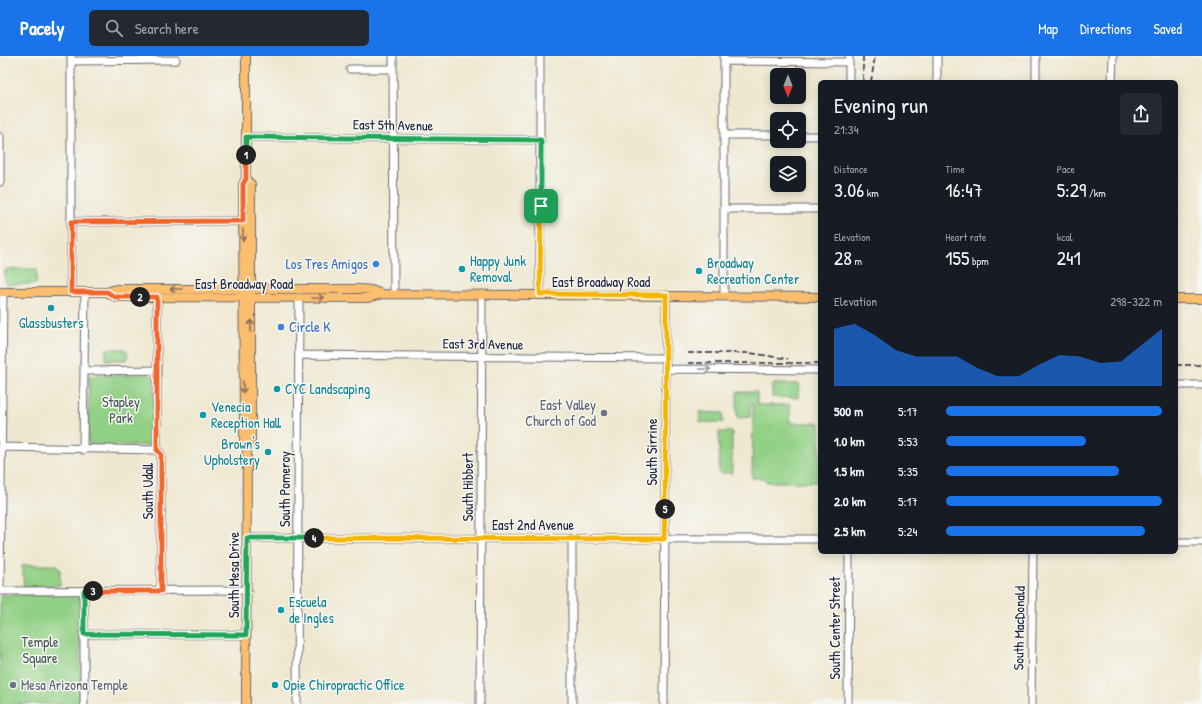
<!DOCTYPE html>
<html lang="en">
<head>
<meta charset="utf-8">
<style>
	:root { --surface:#171b24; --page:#242831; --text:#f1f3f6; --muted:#9ea1a6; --accent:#1a73e8 }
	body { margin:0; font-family:"Patrick Hand",sans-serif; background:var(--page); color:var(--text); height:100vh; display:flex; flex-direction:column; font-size:15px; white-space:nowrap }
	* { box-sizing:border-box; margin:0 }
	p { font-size:13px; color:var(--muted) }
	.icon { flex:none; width:22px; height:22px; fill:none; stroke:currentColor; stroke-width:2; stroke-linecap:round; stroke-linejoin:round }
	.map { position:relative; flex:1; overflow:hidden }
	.side { position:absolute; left:818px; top:24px; width:360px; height:474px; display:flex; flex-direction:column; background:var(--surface); border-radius:6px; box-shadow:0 2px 10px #0003 }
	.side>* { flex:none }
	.needle { width:26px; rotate:180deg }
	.fabs { position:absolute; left:770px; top:12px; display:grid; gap:8px }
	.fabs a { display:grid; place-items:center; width:36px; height:36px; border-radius:6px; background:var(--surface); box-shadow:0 2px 10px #0003; font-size:20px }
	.pin { position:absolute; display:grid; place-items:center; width:34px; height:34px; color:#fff; margin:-17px; border-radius:8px; box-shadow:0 2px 6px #0006 }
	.km { position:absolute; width:20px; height:20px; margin:-10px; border-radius:50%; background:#222; color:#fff; font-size:11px; line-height:20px; text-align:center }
	.round { display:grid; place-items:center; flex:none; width:42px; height:42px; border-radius:6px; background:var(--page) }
	.summary { display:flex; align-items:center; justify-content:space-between; height:68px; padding:0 16px }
	h1 { font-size:22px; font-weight:600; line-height:30px }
	.figures { display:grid; grid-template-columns:repeat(3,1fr); gap:6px; height:68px; padding:4px 16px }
	.figures div { display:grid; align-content:center }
	.figures b { font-size:20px; font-weight:600 }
	.figures small { font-size:11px; font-weight:400 }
	.figures p { font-size:11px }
	.chart { height:112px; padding:8px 16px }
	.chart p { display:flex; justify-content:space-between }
	.chart svg { width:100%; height:72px; margin-top:4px; fill:var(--accent); opacity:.7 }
	ul { padding:0 16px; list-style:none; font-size:13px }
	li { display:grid; grid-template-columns:64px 48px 1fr; align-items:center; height:30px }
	li i { height:10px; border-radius:5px; background:var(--accent) }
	header { display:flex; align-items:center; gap:24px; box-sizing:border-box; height:56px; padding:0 20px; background:var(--accent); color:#fff }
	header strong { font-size:19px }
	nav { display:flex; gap:22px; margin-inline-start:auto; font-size:14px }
	.search { width:280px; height:36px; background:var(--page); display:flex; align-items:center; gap:10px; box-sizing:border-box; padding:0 14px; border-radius:6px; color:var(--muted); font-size:15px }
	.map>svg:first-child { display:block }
	.green { fill:#92d085; stroke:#5a7960 }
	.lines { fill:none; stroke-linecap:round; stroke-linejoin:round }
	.minor-casing { stroke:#6a676f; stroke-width:9 }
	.major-casing { stroke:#6a676f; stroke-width:10 }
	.minor { stroke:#fff; stroke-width:7 }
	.major { stroke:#fabe6e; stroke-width:8 }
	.rail { stroke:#22223b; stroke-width:1.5; stroke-dasharray:6 3; stroke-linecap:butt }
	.oneway { stroke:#8e7054 }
	.oneway2 { stroke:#9c9ca7 }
	.split-1-casing { stroke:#fff; stroke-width:8 }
	.split-2-casing { stroke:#fff; stroke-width:8 }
	.split-3-casing { stroke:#fff; stroke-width:8 }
	.split-4-casing { stroke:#fff; stroke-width:8 }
	.split-5-casing { stroke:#fff; stroke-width:8 }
	.split-6-casing { stroke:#fff; stroke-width:8 }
	.split-1 { stroke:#22a559; stroke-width:5 }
	.split-2 { stroke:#f0652b; stroke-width:5 }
	.split-3 { stroke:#f0652b; stroke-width:5 }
	.split-4 { stroke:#22a559; stroke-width:5 }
	.split-5 { stroke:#f5b400; stroke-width:5 }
	.split-6 { stroke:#f5b400; stroke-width:5 }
	.shop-dot { fill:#3f7fe0; stroke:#f6f6f2; stroke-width:1.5 }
	.culture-dot { fill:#0f9aa8; stroke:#f6f6f2; stroke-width:1.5 }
	.worship-dot { fill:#6b7280; stroke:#f6f6f2; stroke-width:1.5 }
	.labels { text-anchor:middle; stroke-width:3; stroke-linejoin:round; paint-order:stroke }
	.street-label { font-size:14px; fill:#22223b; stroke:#f6f6f2 }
	.culture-label { font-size:14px; fill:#0d838f; stroke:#f6f6f2; text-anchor:start }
	.shop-label { font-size:14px; fill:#366cbe; stroke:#f6f6f2; text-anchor:end }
	.park-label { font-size:14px; fill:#445651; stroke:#f6f6f2 }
	.worship-label { font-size:14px; fill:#5b616d; stroke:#f6f6f2; text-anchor:end }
</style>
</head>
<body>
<header>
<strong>Pacely</strong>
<div class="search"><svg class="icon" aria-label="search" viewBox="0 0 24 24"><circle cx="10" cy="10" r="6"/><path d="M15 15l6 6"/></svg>Search here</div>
<nav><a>Map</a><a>Directions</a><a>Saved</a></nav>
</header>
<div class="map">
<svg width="1202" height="648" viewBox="0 0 1202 648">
	<rect width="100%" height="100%" fill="#f6f6f2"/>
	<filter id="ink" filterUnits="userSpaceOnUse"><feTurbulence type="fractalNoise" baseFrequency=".025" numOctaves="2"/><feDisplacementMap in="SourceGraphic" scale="8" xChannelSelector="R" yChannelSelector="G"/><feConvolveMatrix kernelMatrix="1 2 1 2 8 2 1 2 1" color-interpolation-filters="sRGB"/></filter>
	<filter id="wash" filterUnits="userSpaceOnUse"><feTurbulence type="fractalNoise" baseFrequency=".012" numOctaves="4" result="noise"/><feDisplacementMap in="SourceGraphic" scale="16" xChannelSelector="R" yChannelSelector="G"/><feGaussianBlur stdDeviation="0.9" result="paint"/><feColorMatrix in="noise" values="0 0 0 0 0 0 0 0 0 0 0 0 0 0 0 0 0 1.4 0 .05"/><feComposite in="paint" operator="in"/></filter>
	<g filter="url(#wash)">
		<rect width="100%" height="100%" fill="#efe8d0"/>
		<!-- green -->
		<path class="green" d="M7 213H37L36 228H7L5 226V215Z
			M106 293H125V295L128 296 127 304H106Z
			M149 318 154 321 153 389 90 390 88 386 89 320Z
			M772 328H799L798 342 772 341Z
			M737 336H757V349H790V367H820V426H767L764 422H752L753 349H750V361L737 362Z
			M700 356 723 357V366H700Z
			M719 376H732V417H719Z
			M25 509H57V512L60 513V529L52 531H24L22 510Z
			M78 537 80 540V648H0V539Z"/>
	</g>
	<g filter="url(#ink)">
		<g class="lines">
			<!-- minor casing -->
			<g class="minor-casing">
				<path id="minor" d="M71 0V236
					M393 0 394 238
					M937 0V26
					M71 5 176 4
					M724 5 849 6
					M350 13H393
					M849 26V0
					M1036 26V0
					M1112 26 1113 0
					M724 79H777
					M799 80H820
					M0 81V126
					M246 81 541 84
					M724 153H820
					M71 166 243 165
					M540 238V0
					M724 240V0
					M157 241V394L161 398V535
					M299 299 666 302
					M666 313 820 314
					M84 315 157 314
					M1176 329H1202
					M2 391 157 394
					M83 394 85 236
					M247 482 820 483
					M572 483V648
					M1176 486H1202
					M0 535 3 236
					M0 535 247 534
					M84 535V648
					M84 578 246 579
					M297 648 299 241
					M480 648 482 238
					M664 648 666 239
					M848 648 849 496
					M1031 648 1033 496"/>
			</g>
			<!-- major casing -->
			<g class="major-casing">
				<path id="major" d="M246 0V123L243 128 244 384 247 391 246 648
					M246 123 251 128V384L247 391
					M0 236H107L116 233H361L371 234 382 238
					M107 236 115 241 368 242 382 238 820 241
					M1176 243H1202"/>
			</g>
			<!-- minor -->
			<use href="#minor" class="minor"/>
			<!-- major -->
			<use href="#major" class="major"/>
			<!-- rail -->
			<path class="rail" d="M863 0V26
				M871 26 875 0
				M688 297H750L788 303
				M688 307H820
				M1176 309H1202"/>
		</g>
		<!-- one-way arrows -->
		<defs><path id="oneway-shaft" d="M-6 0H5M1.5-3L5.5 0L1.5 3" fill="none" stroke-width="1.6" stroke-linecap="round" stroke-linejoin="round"/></defs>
		<g class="oneway">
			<use href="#oneway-shaft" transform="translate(243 179) rotate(90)"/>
			<use href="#oneway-shaft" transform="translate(176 233) rotate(-180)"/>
			<use href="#oneway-shaft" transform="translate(318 242)"/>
			<use href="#oneway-shaft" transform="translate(251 270) rotate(-90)"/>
			<use href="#oneway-shaft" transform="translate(243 331) rotate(90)"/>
		</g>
		<use class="oneway2" href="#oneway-shaft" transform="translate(705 313) rotate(1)"/>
	</g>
	<g class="lines" filter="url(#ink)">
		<!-- split-1 casing -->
		<g class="split-1-casing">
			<path id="split-1" d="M246 99V81L541 84V150"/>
		</g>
		<!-- split-2 casing -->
		<g class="split-2-casing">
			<path id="split-2" d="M140 241H115L107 236H71V166L243 165V128L246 123V99"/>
		</g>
		<!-- split-3 casing -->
		<g class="split-3-casing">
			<path id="split-3" d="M93 535H161V398L157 394V241H140"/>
		</g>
		<!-- split-4 casing -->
		<g class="split-4-casing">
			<path id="split-4" d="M93 535H84V578L246 579 247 482H314"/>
		</g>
		<!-- split-5 casing -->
		<g class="split-5-casing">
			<path id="split-5" d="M314 482 664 483 665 453"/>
		</g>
		<!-- split-6 casing -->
		<g class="split-6-casing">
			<path id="split-6" d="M541 150 540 238 666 239 665 453"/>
		</g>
		<!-- split-1 -->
		<use href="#split-1" class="split-1"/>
		<!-- split-2 -->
		<use href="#split-2" class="split-2"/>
		<!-- split-3 -->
		<use href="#split-3" class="split-3"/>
		<!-- split-4 -->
		<use href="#split-4" class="split-4"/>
		<!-- split-5 -->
		<use href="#split-5" class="split-5"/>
		<!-- split-6 -->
		<use href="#split-6" class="split-6"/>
	</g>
	<!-- markers -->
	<g class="shop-dot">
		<circle cx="376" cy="208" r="4"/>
		<circle cx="281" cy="271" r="4"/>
	</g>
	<g class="culture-dot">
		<circle cx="462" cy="213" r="4"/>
		<circle cx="699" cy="215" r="4"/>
		<circle cx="51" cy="252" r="4"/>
		<circle cx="277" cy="333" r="4"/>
		<circle cx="203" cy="359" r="4"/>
		<circle cx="268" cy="396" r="4"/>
		<circle cx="281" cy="554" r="4"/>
		<circle cx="275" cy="629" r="4"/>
	</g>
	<g class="worship-dot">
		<circle cx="604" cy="357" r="4"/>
		<circle cx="13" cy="629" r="4"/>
	</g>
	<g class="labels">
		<!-- street labels -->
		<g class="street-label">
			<text transform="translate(393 69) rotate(1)" y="5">East 5th Avenue</text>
			<text x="601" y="231">East Broadway Road</text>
			<text x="244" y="233">East Broadway Road</text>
			<text transform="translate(483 288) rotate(1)" y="5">East 3rd Avenue</text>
			<text transform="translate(652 396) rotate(-90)" y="5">South Sirrine</text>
			<text transform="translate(468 431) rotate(-90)" y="5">South Hibbert</text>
			<text transform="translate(285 433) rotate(-90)" y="5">South Pomeroy</text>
			<text transform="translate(148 435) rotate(-90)" y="5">South Udall</text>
			<text x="533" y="474">East 2nd Avenue</text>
			<text transform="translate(234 519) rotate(-90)" y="5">South Mesa Drive</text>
			<text transform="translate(835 572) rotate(-90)" y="5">South Center Street</text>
			<text transform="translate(1019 572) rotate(-89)" y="5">South MacDonald</text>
		</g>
		<!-- culture labels -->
		<g class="culture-label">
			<text x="470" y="210">Happy Junk<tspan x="470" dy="16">Removal</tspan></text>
			<text x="707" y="212">Broadway<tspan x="707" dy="16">Recreation Center</tspan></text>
			<text x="51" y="272" text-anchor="middle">Glassbusters</text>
			<text x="285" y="338">CYC Landscaping</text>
			<text x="211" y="356">Venecia<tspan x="211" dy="16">Reception Hall</tspan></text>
			<text x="260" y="393" text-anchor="end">Brown's<tspan x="260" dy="16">Upholstery</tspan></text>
			<text x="289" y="551">Escuela<tspan x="289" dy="16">de Ingles</tspan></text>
			<text x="283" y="634">Opie Chiropractic Office</text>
		</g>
		<!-- shop labels -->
		<g class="shop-label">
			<text x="368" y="213">Los Tres Amigos</text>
			<text x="289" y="276" text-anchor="start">Circle K</text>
		</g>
		<!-- park labels -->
		<g class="park-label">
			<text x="121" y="351">Stapley<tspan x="121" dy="16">Park</tspan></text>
			<text x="40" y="591">Temple<tspan x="40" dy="16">Square</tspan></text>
		</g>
		<!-- worship labels -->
		<g class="worship-label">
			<text x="596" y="354">East Valley<tspan x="596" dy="16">Church of God</tspan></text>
			<text x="21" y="634" text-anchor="start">Mesa Arizona Temple</text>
		</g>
	</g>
</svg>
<div class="fabs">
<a><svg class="needle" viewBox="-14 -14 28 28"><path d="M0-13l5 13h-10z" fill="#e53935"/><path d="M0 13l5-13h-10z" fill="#9ea1a6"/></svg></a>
<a><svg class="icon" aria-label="locate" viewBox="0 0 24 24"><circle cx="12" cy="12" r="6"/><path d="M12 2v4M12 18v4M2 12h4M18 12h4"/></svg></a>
<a><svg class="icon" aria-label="layers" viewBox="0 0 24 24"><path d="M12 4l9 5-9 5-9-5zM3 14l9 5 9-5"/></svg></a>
</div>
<div class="pin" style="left:541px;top:150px;background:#1e9e55"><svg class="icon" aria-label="arrive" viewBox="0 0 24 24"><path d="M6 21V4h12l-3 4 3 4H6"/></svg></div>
<b class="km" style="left:246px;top:99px">1</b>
<b class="km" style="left:140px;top:241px">2</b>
<b class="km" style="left:93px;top:535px">3</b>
<b class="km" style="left:314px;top:482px">4</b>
<b class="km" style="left:665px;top:453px">5</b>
<section class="side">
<div class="summary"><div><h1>Evening run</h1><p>21:34</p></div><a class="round"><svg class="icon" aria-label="share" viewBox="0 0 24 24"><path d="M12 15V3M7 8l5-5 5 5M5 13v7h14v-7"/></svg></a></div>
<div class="figures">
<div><p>Distance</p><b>3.06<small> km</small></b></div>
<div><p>Time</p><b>16:47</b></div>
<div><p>Pace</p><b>5:29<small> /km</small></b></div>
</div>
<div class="figures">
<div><p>Elevation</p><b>28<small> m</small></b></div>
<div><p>Heart rate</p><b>155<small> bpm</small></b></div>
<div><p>kcal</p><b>241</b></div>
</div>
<div class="chart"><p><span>Elevation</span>298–322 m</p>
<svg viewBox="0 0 160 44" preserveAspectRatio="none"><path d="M0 44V9L10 6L20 13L30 22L40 26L50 26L60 26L70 33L80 38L90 38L100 31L110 25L120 26L130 30L140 29L150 19L160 9V44z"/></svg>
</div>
<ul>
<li><b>500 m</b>5:17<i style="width:100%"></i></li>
<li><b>1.0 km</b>5:53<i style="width:65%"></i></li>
<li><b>1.5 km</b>5:35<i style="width:80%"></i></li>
<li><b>2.0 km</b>5:17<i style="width:100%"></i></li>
<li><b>2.5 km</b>5:24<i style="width:92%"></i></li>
</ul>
</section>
</div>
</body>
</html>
